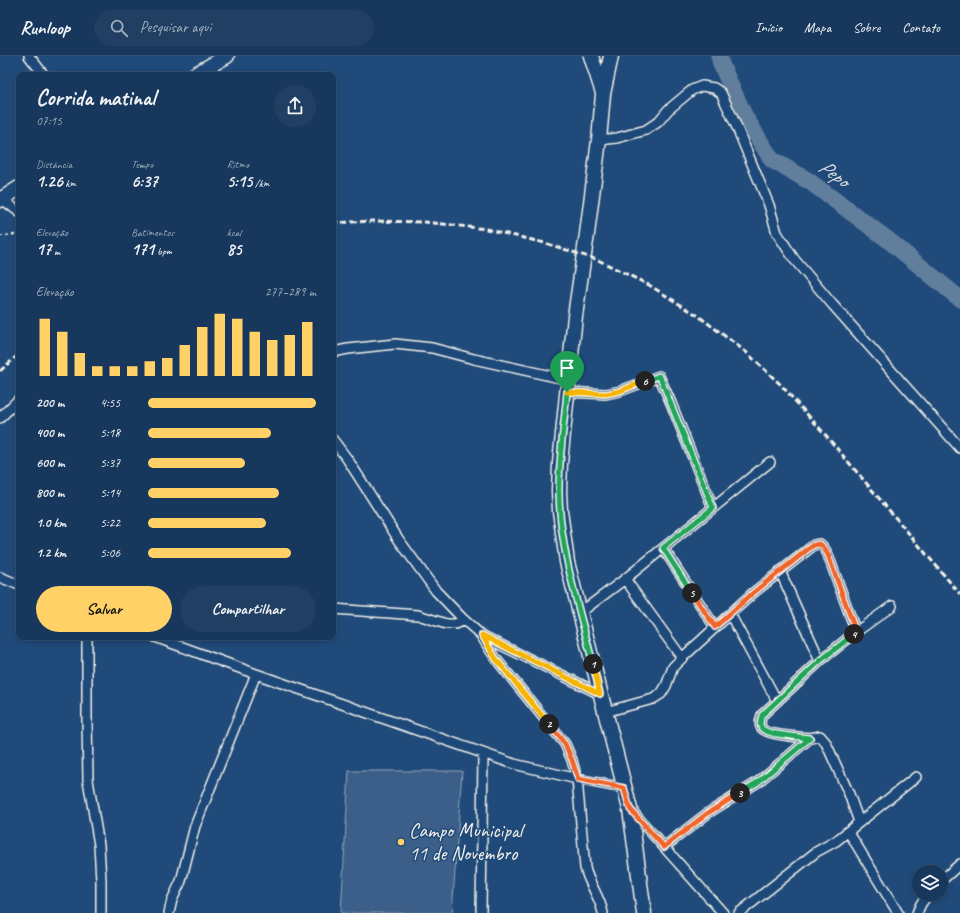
<!DOCTYPE html>
<html lang="pt">
<head>
<meta charset="utf-8">
<style>
	:root { --surface:#17385c; --page:#203f62; --text:#f1f3f6; --muted:#9eacbb; --line:#365272; --accent:#ffd166 }
	body { margin:0; font-family:Caveat,sans-serif; background:var(--page); color:var(--text); height:100vh; display:flex; flex-direction:column; font-size:15px; white-space:nowrap }
	* { box-sizing:border-box; margin:0 }
	p { font-size:13px; color:var(--muted) }
	.icon { flex:none; width:22px; height:22px; fill:none; stroke:currentColor; stroke-width:2; stroke-linecap:round; stroke-linejoin:round }
	.map { position:relative; flex:1; overflow:hidden }
	.details { position:absolute; left:16px; top:16px; width:320px; height:568px; display:flex; flex-direction:column; background:var(--surface); border-radius:8px; box-shadow:0 2px 6px #0003,0 0 0 1px var(--line) }
	.details>* { flex:none }
	.tools { position:absolute; left:912px; top:809px; display:grid; gap:8px }
	.tools a { display:grid; place-items:center; width:36px; height:36px; border-radius:50%; background:var(--surface); box-shadow:0 2px 6px #0003,0 0 0 1px var(--line); font-size:20px }
	.pin { position:absolute; display:grid; place-items:center; width:34px; height:34px; color:#fff; margin:-41px -17px; border-radius:50% 50% 50% 0; rotate:-45deg; box-shadow:0 0 4px #0007 }
	.pin .icon { rotate:45deg }
	.km { position:absolute; width:20px; height:20px; margin:-10px; border-radius:50%; background:#222; color:#fff; font-size:11px; line-height:20px; text-align:center }
	.round { display:grid; place-items:center; flex:none; width:42px; height:42px; border-radius:21px; background:var(--page) }
	.headline { display:flex; align-items:center; justify-content:space-between; height:68px; padding:0 20px }
	h1 { font-size:22px; font-weight:800; line-height:30px }
	.metrics { display:grid; grid-template-columns:repeat(3,1fr); gap:6px; height:68px; padding:4px 20px }
	.metrics div { display:grid; align-content:center }
	.metrics b { font-size:17px; font-weight:800 }
	.metrics small { font-size:11px; font-weight:400 }
	.metrics p { font-size:11px }
	.chart { height:112px; padding:8px 20px }
	.chart p { display:flex; justify-content:space-between }
	.chart svg { width:100%; height:72px; margin-top:4px; stroke:var(--accent); stroke-width:6 }
	.primary-button { display:flex; gap:8px; margin-top:auto; padding:8px 20px }
	.primary-button a { flex:1; height:46px; border-radius:24px; background:var(--accent); color:#111; font-size:16px; font-weight:800; line-height:46px; text-align:center }
	.primary-button a+a { background:var(--page); color:var(--text) }
	ul { padding:0 20px; list-style:none; font-size:13px }
	li { display:grid; grid-template-columns:64px 48px 1fr; align-items:center; height:30px }
	li i { height:10px; border-radius:5px; background:var(--accent) }
	header { display:flex; align-items:center; gap:24px; box-sizing:border-box; height:56px; padding:0 20px; background:var(--surface); border-bottom:1px solid var(--line) }
	header strong { font-size:19px }
	nav { display:flex; gap:22px; margin-inline-start:auto; font-size:14px }
	.search { width:280px; height:36px; background:var(--page); display:flex; align-items:center; gap:10px; box-sizing:border-box; padding:0 14px; border-radius:22px; color:var(--muted); font-size:15px }
	.map>svg:first-child { display:block }
	.pitch { fill:#3a5f88; stroke:#97a8b8 }
	.lines { fill:none; stroke-linecap:round; stroke-linejoin:round }
	.river { stroke:#627e9d; stroke-width:17 }
	.street-casing { stroke:#f4f1e8; stroke-width:12 }
	.primary-casing { stroke:#f4f1e8; stroke-width:17 }
	.path { stroke:#f4f1e8; stroke-width:1.5; stroke-dasharray:3 3; stroke-linecap:butt }
	.street { stroke:#1f4a7a; stroke-width:9 }
	.primary { stroke:#1f4a7a; stroke-width:14 }
	.rail { stroke:#f4f1e8; stroke-width:3; stroke-dasharray:6 3; stroke-linecap:butt }
	.split-1-casing { stroke:#fff; stroke-width:8 }
	.split-2-casing { stroke:#fff; stroke-width:8 }
	.split-3-casing { stroke:#fff; stroke-width:8 }
	.split-4-casing { stroke:#fff; stroke-width:8 }
	.split-5-casing { stroke:#fff; stroke-width:8 }
	.split-6-casing { stroke:#fff; stroke-width:8 }
	.split-7-casing { stroke:#fff; stroke-width:8 }
	.split-1 { stroke:#22a559; stroke-width:5 }
	.split-2 { stroke:#f5b400; stroke-width:5 }
	.split-3 { stroke:#f0652b; stroke-width:5 }
	.split-4 { stroke:#22a559; stroke-width:5 }
	.split-5 { stroke:#f0652b; stroke-width:5 }
	.split-6 { stroke:#22a559; stroke-width:5 }
	.split-7 { stroke:#f5b400; stroke-width:5 }
	.poi-dot { fill:#ffd166; stroke:#1f4a7a; stroke-width:1.5 }
	.labels { text-anchor:middle; stroke-width:3; stroke-linejoin:round; paint-order:stroke }
	.poi-label { font-size:20px; fill:#f4f1e8; stroke:#1f4a7a; text-anchor:start }
	.water-label { font-size:21px; font-style:italic; fill:#dee0dd; stroke:#1f4a7a }
</style>
</head>
<body>
<header>
<strong>Runloop</strong>
<div class="search"><svg class="icon" aria-label="search" viewBox="0 0 24 24"><circle cx="10" cy="10" r="6"/><path d="M15 15l6 6"/></svg>Pesquisar aqui</div>
<nav><a>Início</a><a>Mapa</a><a>Sobre</a><a>Contato</a></nav>
</header>
<div class="map">
<svg width="960" height="857" viewBox="0 0 960 857">
	<rect width="100%" height="100%" fill="#1f4a7a"/>
	<filter id="ink" filterUnits="userSpaceOnUse"><feTurbulence type="fractalNoise" baseFrequency=".025" numOctaves="2"/><feDisplacementMap in="SourceGraphic" scale="8" xChannelSelector="R" yChannelSelector="G"/><feConvolveMatrix kernelMatrix="1 2 1 2 8 2 1 2 1" color-interpolation-filters="sRGB"/></filter>
	<g filter="url(#ink)">
		<!-- pitch -->
		<path class="pitch" d="M349 715H462L452 857H341Z"/>
		<g class="lines">
			<!-- river -->
			<path class="river" d="M719 0 721 8 745 61 772 104 809 125 887 183 960 243"/>
			<!-- street casing -->
			<g class="street-casing">
				<path id="street" d="M29 0 44 19
					M599 84 617 82 646 74 658 66 668 54 692 34 702 30 714 32 721 37 735 67 769 149 777 177 794 203 832 248 960 392
					M2 143 19 156
					M333 296 348 293 395 288 432 292 474 303 569 324
					M567 336 606 338 620 335 659 320 671 347 713 452
					M0 362 19 343
					M333 384 348 404 399 484 436 535 462 562 481 579 600 638
					M663 492 715 571
					M780 515 820 605
					M0 521 19 529
					M625 523 682 602
					M333 553 418 559 446 568H455L464 564
					M581 556 625 523 770 406
					M730 558 777 645
					M481 579 496 603 565 688 572 704 577 723 585 812C589 828 600 841 603 857
					M87 581V662L88 724 99 789 101 824V857
					M155 581 256 618 514 708 577 723 624 732
					M605 656 653 643 661 638 666 630 673 611 682 602 753 537 814 489 820 488 824 492 828 499 856 576
					M810 682C801 681 764 679 761 671 759 667 761 662 762 659L820 605 856 576 892 550
					M631 754 723 857
					M848 775 898 857
					M664 791 708 757 758 726 810 682 820 680 826 687 849 738 859 766
					M941 825 960 808
					M169 857 172 844 181 825 195 770 256 618
					M481 857 483 698
					M739 857 816 796 836 785 916 721
					M917 857 921 848 928 838"/>
			</g>
			<!-- primary casing -->
			<g class="primary-casing">
				<path id="primary" d="M591 0 602 34
					M611 0 603 38 599 84 587 178 575 260 560 407 559 435 560 455 567 506 630 753 644 857
					M194 19 227 0
					M0 144 19 132"/>
			</g>
			<!-- path -->
			<path class="path" d="M0 180 19 178"/>
			<!-- street -->
			<use href="#street" class="street"/>
			<!-- primary -->
			<use href="#primary" class="primary"/>
			<!-- rail -->
			<path class="rail" d="M333 167 373 165 425 166 486 173 545 187 598 204 649 229 697 259 746 296 780 328 823 376 960 538
				M0 315 19 298"/>
		</g>
	</g>
	<g class="lines" filter="url(#ink)">
		<!-- split-1 casing -->
		<g class="split-1-casing">
			<path id="split-1" d="M567 336C564 369 559 401 559 434 559 493 579 551 593 608"/>
		</g>
		<!-- split-2 casing -->
		<g class="split-2-casing">
			<path id="split-2" d="M549 668 496 603 482 579 600 638 593 608"/>
		</g>
		<!-- split-3 casing -->
		<g class="split-3-casing">
			<path id="split-3" d="M549 668 565 688 572 704 578 723 624 732 630 753 664 791 708 757 740 737"/>
		</g>
		<!-- split-4 casing -->
		<g class="split-4-casing">
			<path id="split-4" d="M740 737 758 726 810 682C801 681 764 679 761 671 759 667 761 662 762 659L820 605 854 578"/>
		</g>
		<!-- split-5 casing -->
		<g class="split-5-casing">
			<path id="split-5" d="M692 537 715 571 753 537 807 494 814 489 820 488 824 492 828 499 856 576 854 578"/>
		</g>
		<!-- split-6 casing -->
		<g class="split-6-casing">
			<path id="split-6" d="M645 325 659 320 660 321 713 452 663 492 692 537"/>
		</g>
		<!-- split-7 casing -->
		<g class="split-7-casing">
			<path id="split-7" d="M567 336 606 338 620 335 645 325"/>
		</g>
		<!-- split-1 -->
		<use href="#split-1" class="split-1"/>
		<!-- split-2 -->
		<use href="#split-2" class="split-2"/>
		<!-- split-3 -->
		<use href="#split-3" class="split-3"/>
		<!-- split-4 -->
		<use href="#split-4" class="split-4"/>
		<!-- split-5 -->
		<use href="#split-5" class="split-5"/>
		<!-- split-6 -->
		<use href="#split-6" class="split-6"/>
		<!-- split-7 -->
		<use href="#split-7" class="split-7"/>
	</g>
	<!-- markers -->
	<circle class="poi-dot" cx="401" cy="786" r="4"/>
	<g class="labels">
		<!-- poi labels -->
		<g class="poi-label">
			<text x="409" y="781">Campo Municipal<tspan x="409" dy="23">11 de Novembro</tspan></text>
		</g>
		<!-- water labels -->
		<g class="water-label">
			<text transform="translate(834 117) rotate(35)" y="7">Pepo</text>
		</g>
	</g>
</svg>
<div class="tools">
<a><svg class="icon" aria-label="layers" viewBox="0 0 24 24"><path d="M12 4l9 5-9 5-9-5zM3 14l9 5 9-5"/></svg></a>
</div>
<div class="pin" style="left:567px;top:336px;background:#1e9e55"><svg class="icon" aria-label="arrive" viewBox="0 0 24 24"><path d="M6 21V4h12l-3 4 3 4H6"/></svg></div>
<b class="km" style="left:593px;top:608px">1</b>
<b class="km" style="left:549px;top:668px">2</b>
<b class="km" style="left:740px;top:737px">3</b>
<b class="km" style="left:854px;top:578px">4</b>
<b class="km" style="left:692px;top:537px">5</b>
<b class="km" style="left:645px;top:325px">6</b>
<section class="details">
<div class="headline"><div><h1>Corrida matinal</h1><p>07:15</p></div><a class="round"><svg class="icon" aria-label="share" viewBox="0 0 24 24"><path d="M12 15V3M7 8l5-5 5 5M5 13v7h14v-7"/></svg></a></div>
<div class="metrics">
<div><p>Distância</p><b>1.26<small> km</small></b></div>
<div><p>Tempo</p><b>6:37</b></div>
<div><p>Ritmo</p><b>5:15<small> /km</small></b></div>
</div>
<div class="metrics">
<div><p>Elevação</p><b>17<small> m</small></b></div>
<div><p>Batimentos</p><b>171<small> bpm</small></b></div>
<div><p>kcal</p><b>85</b></div>
</div>
<div class="chart"><p><span>Elevação</span>277–289 m</p>
<svg viewBox="0 0 160 44" preserveAspectRatio="none"><path d="M5 44V9M15 44V17M25 44V30M35 44V38M45 44V38M55 44V38M65 44V35M75 44V33M85 44V25M95 44V14M105 44V6M115 44V9M125 44V17M135 44V22M145 44V19M155 44V11"/></svg>
</div>
<ul>
<li><b>200 m</b>4:55<i style="width:100%"></i></li>
<li><b>400 m</b>5:18<i style="width:73%"></i></li>
<li><b>600 m</b>5:37<i style="width:58%"></i></li>
<li><b>800 m</b>5:14<i style="width:78%"></i></li>
<li><b>1.0 km</b>5:22<i style="width:70%"></i></li>
<li><b>1.2 km</b>5:06<i style="width:85%"></i></li>
</ul>
<div class="primary-button"><a>Salvar</a><a>Compartilhar</a></div>
</section>
</div>
</body>
</html>
